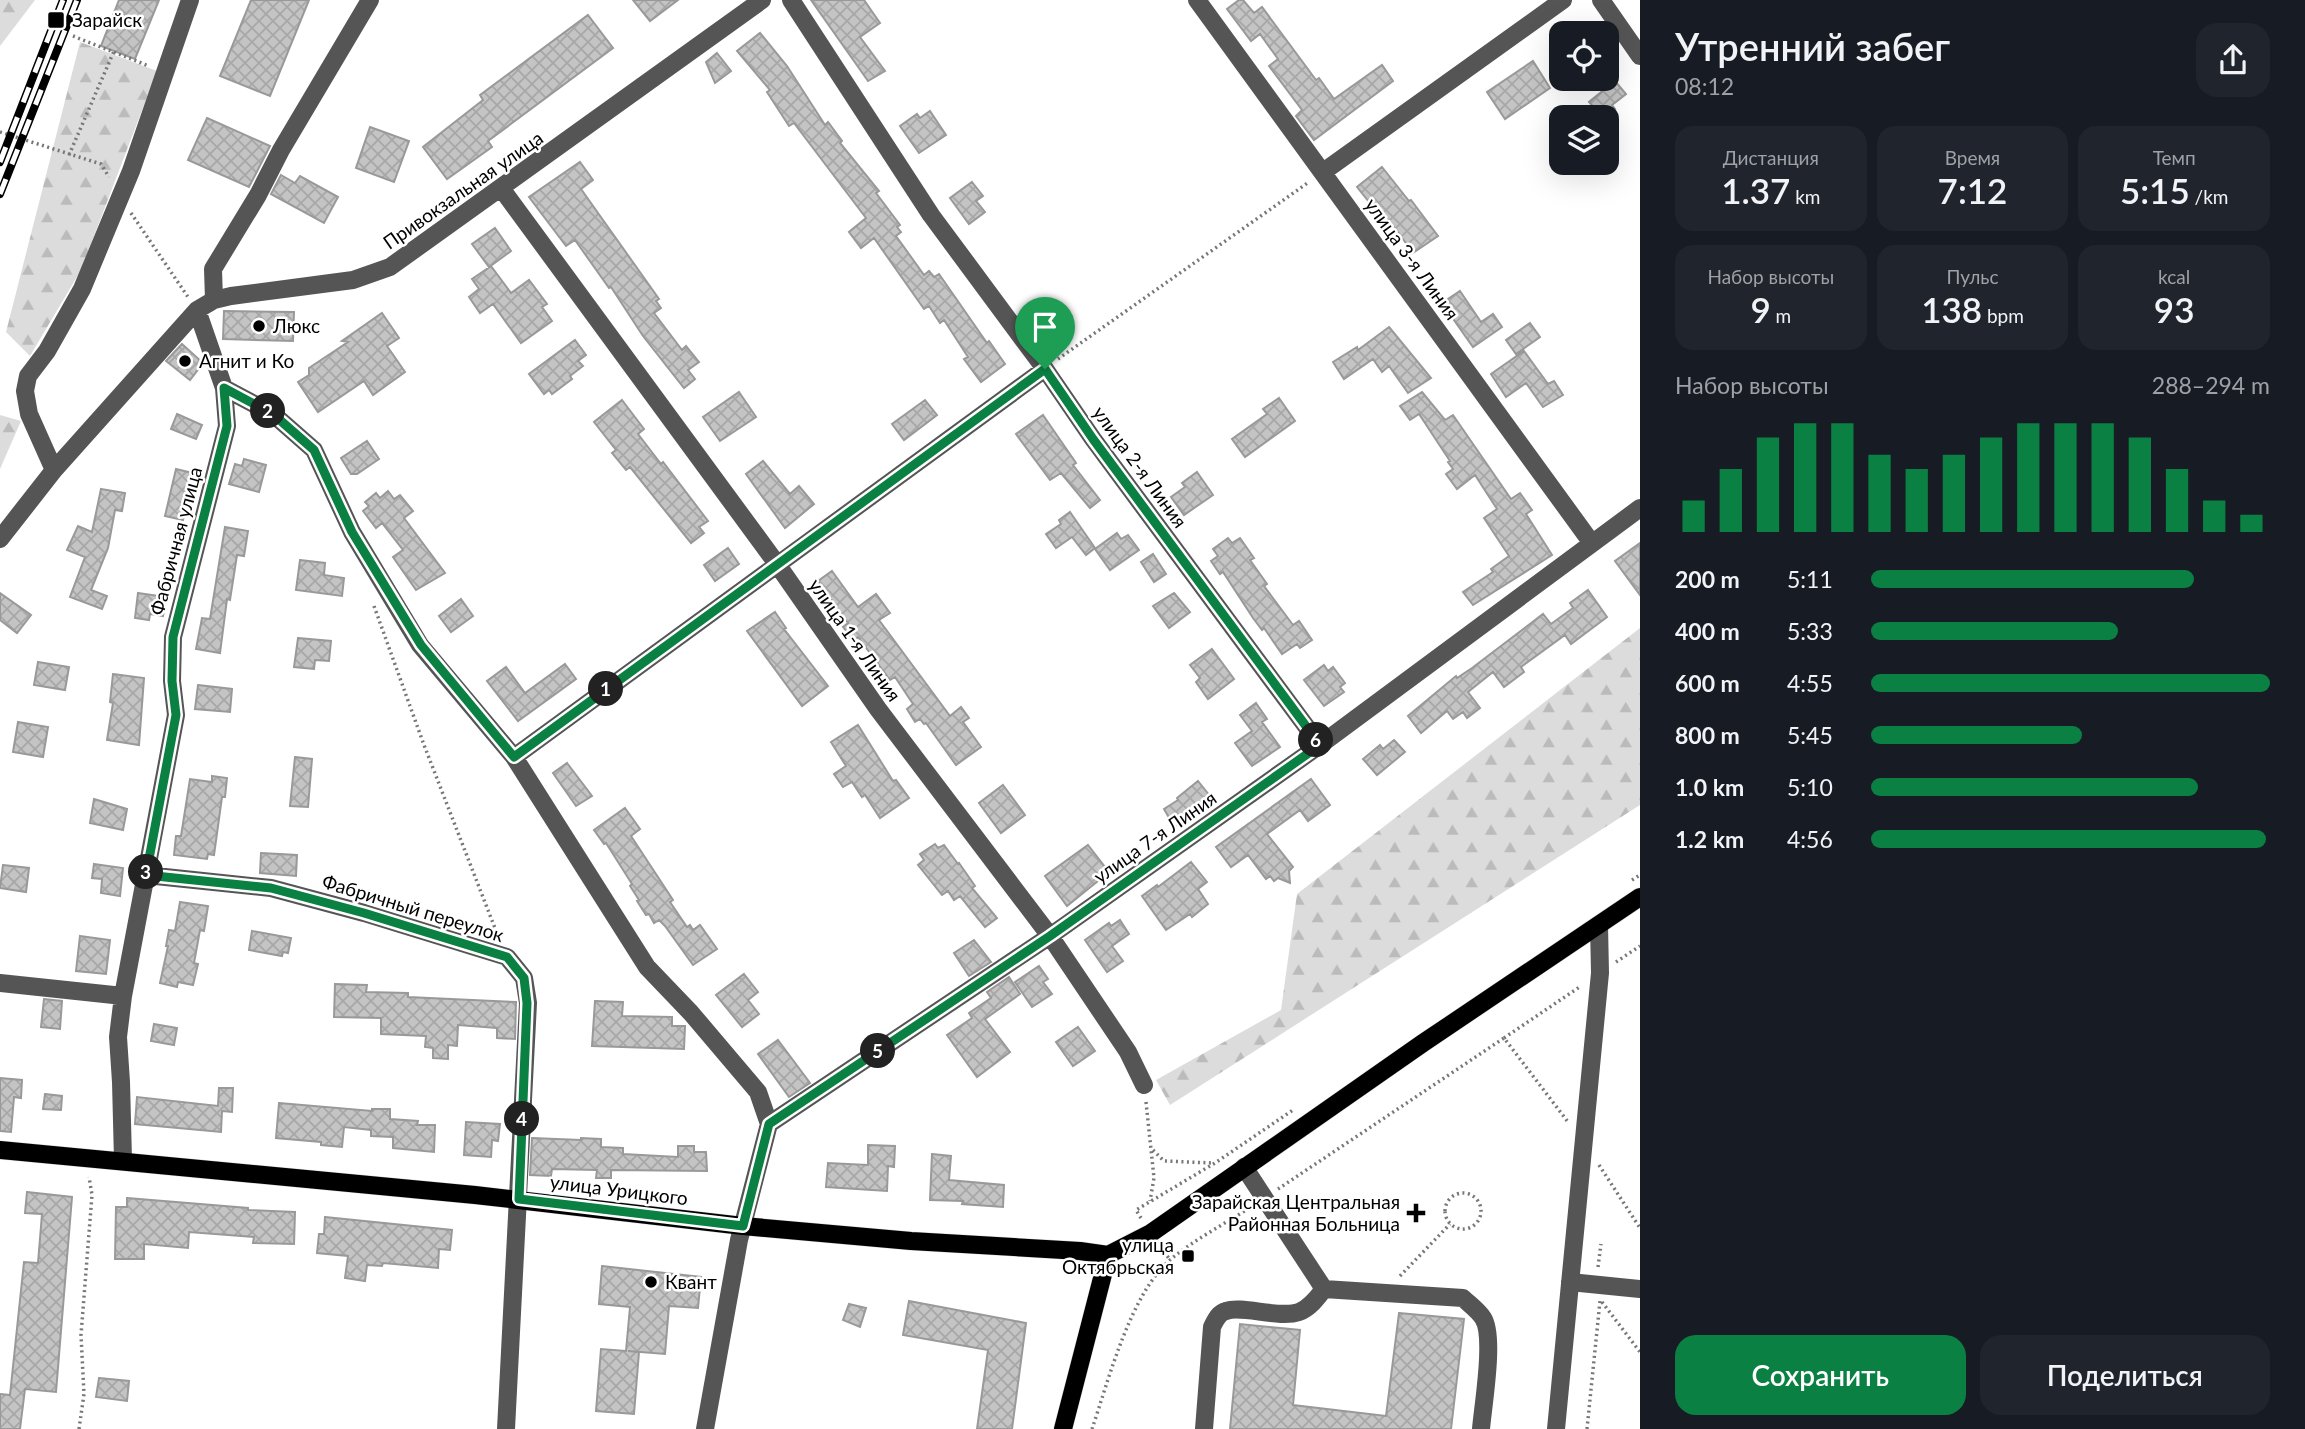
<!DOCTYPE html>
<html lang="ru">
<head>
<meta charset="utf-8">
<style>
	:root { --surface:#171b24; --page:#20242c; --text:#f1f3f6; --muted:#9ea1a6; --accent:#0b8043 }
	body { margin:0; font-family:Lato,sans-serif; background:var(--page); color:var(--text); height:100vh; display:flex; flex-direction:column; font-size:26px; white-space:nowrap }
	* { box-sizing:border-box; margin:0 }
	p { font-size:23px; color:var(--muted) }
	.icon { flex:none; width:38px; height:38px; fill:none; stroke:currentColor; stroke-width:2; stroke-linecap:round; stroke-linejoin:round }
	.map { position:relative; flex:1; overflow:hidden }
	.sheet { display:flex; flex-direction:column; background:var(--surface); width:665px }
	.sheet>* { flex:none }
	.controls { position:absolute; left:1549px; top:21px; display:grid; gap:14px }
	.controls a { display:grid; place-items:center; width:70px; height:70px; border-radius:14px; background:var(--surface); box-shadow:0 7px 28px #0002; font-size:35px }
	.pin { position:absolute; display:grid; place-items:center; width:60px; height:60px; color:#fff; margin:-72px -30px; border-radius:50% 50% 50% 0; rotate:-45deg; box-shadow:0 0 7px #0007 }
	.pin .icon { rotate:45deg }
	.km { position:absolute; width:35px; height:35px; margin:-18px; border-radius:50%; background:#222; color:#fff; font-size:19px; line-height:35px; text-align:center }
	.round { display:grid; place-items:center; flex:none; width:74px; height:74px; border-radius:21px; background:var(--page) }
	.headline { display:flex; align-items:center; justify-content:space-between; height:119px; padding:0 35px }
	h1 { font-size:38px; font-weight:600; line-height:52px }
	.figures { display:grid; grid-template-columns:repeat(3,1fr); gap:10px; height:119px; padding:7px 35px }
	.figures div { display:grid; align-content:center; border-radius:18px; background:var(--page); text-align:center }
	.figures b { font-size:35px; font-weight:600 }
	.figures small { font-size:19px; font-weight:400 }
	.figures p { font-size:19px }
	.chart { height:196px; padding:14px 35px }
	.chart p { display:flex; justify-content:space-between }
	.chart svg { width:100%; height:126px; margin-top:7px; stroke:var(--accent); stroke-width:6 }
	.primary-button { display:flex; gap:14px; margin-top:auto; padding:14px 35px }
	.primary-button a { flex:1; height:80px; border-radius:21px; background:var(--accent); color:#fff; font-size:28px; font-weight:600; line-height:80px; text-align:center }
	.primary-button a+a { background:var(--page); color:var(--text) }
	ul { padding:0 35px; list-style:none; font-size:23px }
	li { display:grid; grid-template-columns:112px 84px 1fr; align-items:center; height:52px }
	li i { height:18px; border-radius:9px; background:var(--accent) }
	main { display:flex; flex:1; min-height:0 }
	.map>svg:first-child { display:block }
	.forest { fill:url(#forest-firs) }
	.building { fill:url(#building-cross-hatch); stroke:#999; stroke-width:2 }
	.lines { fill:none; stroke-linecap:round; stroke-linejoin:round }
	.major-casing { stroke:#dbdbdb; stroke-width:19 }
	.path { stroke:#777; stroke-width:3.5; stroke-dasharray:2 3.5; stroke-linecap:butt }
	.minor { stroke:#555; stroke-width:18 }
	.major { stroke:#000; stroke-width:18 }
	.rail-casing { stroke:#000; stroke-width:8 }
	.rail { stroke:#fff; stroke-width:5; stroke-dasharray:16; stroke-linecap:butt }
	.route-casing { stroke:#fff; stroke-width:14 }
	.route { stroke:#0b8043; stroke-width:9 }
	.poi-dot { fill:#000; stroke:#fff; stroke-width:2.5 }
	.labels { text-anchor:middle; stroke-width:5; stroke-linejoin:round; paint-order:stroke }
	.poi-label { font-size:19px; fill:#000; stroke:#fff; text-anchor:start }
	.street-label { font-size:19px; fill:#000; stroke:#fff }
</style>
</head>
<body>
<main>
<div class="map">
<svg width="1640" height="1429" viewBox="0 0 1640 1429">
	<defs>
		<pattern id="forest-firs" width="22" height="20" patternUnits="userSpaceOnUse" patternTransform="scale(1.75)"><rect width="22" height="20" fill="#dcdcdc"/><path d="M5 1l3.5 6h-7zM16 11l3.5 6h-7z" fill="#bbb"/></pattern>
		<pattern id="building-cross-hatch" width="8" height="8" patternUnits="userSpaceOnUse" patternTransform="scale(1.75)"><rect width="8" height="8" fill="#c4c4c4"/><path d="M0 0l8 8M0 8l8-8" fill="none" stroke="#a7a7a7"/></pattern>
	</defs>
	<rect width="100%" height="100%" fill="#fff"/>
	<!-- forest -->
	<path class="forest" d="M0 0H35L0 46Z
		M80 42 157 71 81 270 30 356 6 332Z
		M0 415 21 421 0 469Z
		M1640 628V805L1170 1105 1156 1080 1281 1010 1297 894Z"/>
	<!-- building -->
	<path class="building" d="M119 0H159L135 59 101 46Z
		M251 0H309L270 96 220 76Z
		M633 0H678L650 21Z
		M811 0H864L880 23 860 37 885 71 868 81Z
		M1239 0H1243L1254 13 1262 7 1316 80 1319 78 1334 99 1382 65 1393 81 1314 140 1296 116 1302 110 1269 66 1278 59 1260 34 1251 41 1227 9Z
		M588 15 613 48 488 141 492 147 447 179 423 147 483 100 480 95Z
		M760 33 787 66 825 125 828 122 842 141 840 143 879 191 876 193 900 225 897 227 901 232 896 236 924 275 929 271 934 277 939 274 987 343 989 341 1005 364 981 382 964 359 968 357 944 320 940 323 929 306 924 309 874 238 861 248 849 232 866 218 794 123 789 126 767 92 770 90 737 51Z
		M717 53 731 71 715 83 706 62Z
		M1533 61 1550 88 1505 119 1487 92Z
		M1615 81 1626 94 1612 105 1615 109 1602 117 1589 102Z
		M930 111 946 135 919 153 900 126 917 114 920 118Z
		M207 118 270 146 249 187 188 160Z
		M370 127 409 141 394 182 356 168Z
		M580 162 593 180 581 189 659 299 656 301 661 308 654 313 682 350 686 346 699 362 688 370 695 379 684 388 643 336 611 287 609 288 575 240 566 246 529 197Z
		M1382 167 1409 201 1411 200 1438 236 1413 253 1395 228 1380 210 1377 212 1357 187Z
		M281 175 295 183 300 176 338 197 324 223 271 194Z
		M972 182 983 196 976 201 985 212 969 224 950 198Z
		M495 228 511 251 489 267 472 244Z
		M491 266 511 293 529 280 547 304 542 307 552 321 521 343 493 304 480 313 469 297 479 289 472 279Z
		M1460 291 1481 322 1493 314 1502 327 1473 347 1442 303Z
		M224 311 294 312 293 341 223 339Z
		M382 313 399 338 387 346 405 372 373 395 364 381 318 412 298 382 309 375V368L348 342 342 341Z
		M1530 323 1540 337 1516 354 1506 340Z
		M1389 327 1431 378 1408 393 1389 366 1382 372 1373 359 1344 379 1333 362 1357 347 1358 350Z
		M575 340 586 355 578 361 583 366 570 376 572 379 552 394 549 390 544 394 529 374Z
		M182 344 203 363 190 380 166 361Z
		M1524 351 1548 384 1554 381 1563 395 1543 407 1526 383 1506 397 1491 374Z
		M739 392 756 417 720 441 703 417Z
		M1422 392 1445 420 1453 415 1511 499 1520 493 1532 510 1526 514 1552 555 1473 605 1463 592 1493 572 1491 569 1509 556 1484 518 1497 509 1475 475 1457 489 1446 474 1453 469 1448 462 1450 461 1419 414 1410 420 1400 406Z
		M1279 398 1295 421 1245 457 1232 439 1267 414 1263 409Z
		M622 400 644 429 638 434 661 464 663 462 708 521 699 527 704 533 691 543 630 467 626 470 612 453 616 450 594 422Z
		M925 400 937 415 904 440 892 424Z
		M177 414 202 425 196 439 171 429Z
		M1043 415 1076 463 1073 465 1100 500 1090 508 1061 473 1050 480 1016 434Z
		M367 441 379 459 357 474H351L341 458Z
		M244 459 266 465 259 492 229 484 235 464 242 466Z
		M763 461 790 494 799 486 814 504 785 528 746 474Z
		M176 469 201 475 197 490 190 489 183 520 165 516Z
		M1197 472 1213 495 1184 515 1171 497 1185 487 1182 483Z
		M101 489 125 493 122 511 115 510 108 548 91 590 107 596 102 609 70 597 85 557 67 550 78 526 92 532Z
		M388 491 394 499 400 495 413 511 404 518 445 573 416 590 393 557 403 550 382 523 376 528 363 511 369 506 365 502 376 493 380 498Z
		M1070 512 1095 548 1086 555 1072 537 1056 548 1046 534 1061 524 1059 520Z
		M225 527 248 531 244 556 237 555 230 600 227 599 220 653 196 649 202 618 210 619Z
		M1117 533 1121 539 1128 535 1139 550 1110 570 1095 549Z
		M1228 538 1232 543 1240 538 1254 558 1250 560 1267 584 1264 586 1293 625 1299 621 1312 640 1300 648 1297 644 1282 654 1264 628 1262 630 1253 618 1223 572 1220 574 1211 561 1218 556 1213 549Z
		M1640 543V595L1615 561Z
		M728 548 739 564 715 581 704 565Z
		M1153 554 1166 574 1154 582 1141 562Z
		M300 560 325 563 324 575 344 578 342 596 296 590Z
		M832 571 858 607 876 594 890 613 879 620 950 716 961 707 969 718 963 722 981 747 956 765 926 723 924 724 920 719 915 722 907 709 913 704 895 677 890 680 858 637 853 640 843 627 848 623 818 581Z
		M1588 590 1607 617 1571 644 1565 635 1521 667 1524 672 1504 687 1493 672 1468 692 1480 708 1467 718 1463 712 1453 719 1447 711 1421 733 1408 716 1456 676 1457 678 1472 668 1543 614 1551 624 1573 608 1570 603Z
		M0 593 31 615 17 633 0 620Z
		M138 593 166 597 163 616 150 614 149 620 135 618Z
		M1174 593 1190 612 1169 628 1153 606Z
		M461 599 473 616 451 632 439 616Z
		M775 612 786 628 784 629 828 686 802 706 747 631Z
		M298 638 331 641 329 661 315 660 314 669 294 667Z
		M1212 649 1234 679 1208 699 1196 682 1200 678 1190 665Z
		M38 662 69 667 65 690 34 685Z
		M565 664 576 679 518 721 487 681 506 667 525 693Z
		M1324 665 1328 671 1333 667 1345 683 1340 687 1344 692 1324 706 1304 680Z
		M113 674 144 678 139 745 107 740 113 703 110 702Z
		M198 685 232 689 230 712 195 709Z
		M1256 703 1267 719 1262 722 1280 747 1252 766 1235 743 1252 731 1240 715Z
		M18 722 48 727 43 757 13 752Z
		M858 725 893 781 896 780 909 798 880 818 865 795 862 797 852 782 843 787 834 774 846 766 831 742Z
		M1394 740 1405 752 1377 775 1363 759 1380 745 1383 749Z
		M295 757 312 759 308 807 290 806Z
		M567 763 592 796 576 806 553 773Z
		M212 776 227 778 225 797H222L214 855 208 854 207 859 174 855 176 836H181L190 779 212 782Z
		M1311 779 1330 805 1308 821 1300 810 1267 834 1293 867 1289 871 1290 883 1278 878 1274 881 1270 876 1266 879 1248 855 1231 867 1216 847Z
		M1198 781 1210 796 1185 816 1187 818 1174 826 1164 809 1178 800 1177 798Z
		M1003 785 1025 815 1001 833 979 803Z
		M94 799 127 809 123 830 90 823Z
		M625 808 640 829 631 836 673 900 670 902 687 927 690 925 693 930 700 925 717 949 693 965 665 926 659 920 654 923 649 914 646 915 637 901 639 900 630 886 632 884 606 843 604 844 594 830Z
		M935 844 938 848 944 845 958 864 959 863 975 886 972 888 997 918 985 927 960 896 954 900 948 891 942 895 918 865 924 860 920 854Z
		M1088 845 1109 872 1067 906 1045 876Z
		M261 853 297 855 296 876 260 873Z
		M1191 862 1207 882 1198 889 1208 904 1192 917 1190 914 1166 930 1142 896 1157 885 1158 887Z
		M94 864 123 868 120 896 101 893 102 879 92 878Z
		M3 865 29 868 26 892 0 888Z
		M180 902 208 906 204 931 200 930 194 963 198 964 193 985 178 982 177 987 160 983 168 946H166L169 930 175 931Z
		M1120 920 1129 934 1112 946 1123 961 1107 972 1085 940 1109 923 1111 926Z
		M252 931 291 938 288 953 283 952 282 956 249 950Z
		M80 936 110 940 106 974 76 971Z
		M974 940 991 962 969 976 954 953Z
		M1039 966 1048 979 1043 982 1052 994 1032 1007 1015 982Z
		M744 974 758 992 748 1000 759 1014 742 1027 716 995Z
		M1009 977 1020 994 985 1019 1010 1052 977 1077 947 1035 972 1018 969 1013 991 998 987 992Z
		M335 984 367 985 366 992 408 993V997L516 1002 515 1039 497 1038V1028L458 1025 457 1046 448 1045V1059L433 1058V1048L425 1047 426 1036 381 1034V1018L334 1017Z
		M44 999 62 1001 60 1029 41 1027Z
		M595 1001 623 1002 622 1016 672 1017V1026H685L684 1049 592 1046Z
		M154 1024 177 1028 174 1045 151 1041Z
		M1078 1027 1095 1051 1073 1066 1056 1042Z
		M778 1040 810 1083 789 1097 758 1054Z
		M0 1078 22 1080 21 1098 14 1097 11 1132 0 1131Z
		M219 1088H233L232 1112 222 1111 221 1132 135 1124 137 1097 218 1106Z
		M45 1094 62 1096 61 1110 43 1109Z
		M279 1103 372 1111V1109H390V1119L418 1121 417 1125H435L434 1152 393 1148V1137L371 1136V1130L344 1127 342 1147 321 1145V1142L276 1138Z
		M466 1122 500 1124 498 1141 492 1140 491 1157 464 1155Z
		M532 1138 581 1140V1138L601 1139V1147L623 1148V1154L678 1157V1146H694V1152H706L707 1171 611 1170V1178H596L597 1170 552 1169 551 1176 530 1175Z
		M868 1145 895 1146 894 1167 888 1166 887 1191 826 1187 828 1163 868 1165Z
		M932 1154 951 1156 949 1180 1004 1185 1003 1207 962 1204 963 1201 930 1200Z
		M27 1192 72 1197 56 1392 25 1389 20 1429H0V1394L10 1395 24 1262 38 1263 42 1214 25 1213Z
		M127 1198 248 1208V1210L295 1212 294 1244 253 1243 254 1237 189 1232 188 1248 144 1244V1259H115L116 1207H127Z
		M325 1217 452 1230 450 1250 439 1249 438 1268 383 1263 382 1266 367 1265 365 1281 345 1278 348 1256 317 1253 319 1234H324Z
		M602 1266 701 1277 698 1308 669 1306 665 1354 628 1351 639 1352 634 1414 596 1411 601 1349 626 1351 630 1307 599 1304Z
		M909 1301 1026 1323 1012 1429H977L988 1350 903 1335Z
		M849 1304 866 1308 860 1327 843 1320Z
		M1399 1313 1464 1319 1451 1429H1230L1240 1324 1300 1330 1293 1405 1386 1416Z
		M99 1378 129 1381 127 1401 96 1397Z"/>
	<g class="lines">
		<!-- major casing -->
		<g class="major-casing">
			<path id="major" d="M0 1150 475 1195 743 1226 911 1241 1080 1251 1108 1255
				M1108 1255 1151 1233 1423 1043 1640 897
				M1063 1429 1108 1255"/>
		</g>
		<!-- path -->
		<path class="path" d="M73 36 149 66
			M0 132 101 164 109 177
			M69 155 114 51
			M131 213 188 297
			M1058 359 1309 182
			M374 606 424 745 498 936
			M1632 880 1640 875
			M1616 962 1640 946
			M1504 1038 1581 986
			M1146 1102 1154 1178 1150 1201
			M1153 1150 1164 1161 1213 1163
			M1599 1165 1640 1228
			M1278 1189 1504 1038 1568 1122
			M1445 1211a18 18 0 1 1 36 0a18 18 0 1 1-36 0Z
			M1141 1218 1136 1210 1215 1163 1293 1110
			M1161 1247 1170 1260
			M1598 1267 1601 1244
			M1400 1276 1450 1224
			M1602 1302 1640 1352
			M79 1429 84 1394 81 1335 92 1195 89 1177
			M1092 1429C1109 1379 1130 1295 1170 1260 1192 1241 1226 1223 1251 1207
			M1587 1429 1600 1301"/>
		<!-- minor -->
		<path class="minor" d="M791 0 931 215 1045 369 1093 439 1320 745
			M1197 0 1591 542
			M1601 0 1640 56
			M1323 172 1563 0
			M501 188 777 564 878 709 1050 936 1128 1052 1144 1085
			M214 300 213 269 258 195 281 150 370 0
			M224 388 273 414 314 450 352 532 420 645 514 757 647 967 691 1013 758 1092 769 1124
			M54 470 29 414 25 391 28 376 47 351 82 289 131 171 190 0
			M0 539 54 470 197 310 214 300 231 296 353 280 390 267 762 0
			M514 757 1045 369
			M146 875 271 888 364 913 507 957 524 978 528 1003 506 1429
			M0 983 123 996
			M123 1160 121 1082 118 1037 123 996 176 715 172 681 173 637 227 426 224 388 197 310
			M1244 1167 1324 1289 1463 1298C1469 1304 1478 1310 1483 1318 1495 1336 1483 1405 1481 1429
			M1570 1282 1640 1289
			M705 1429 739 1240 769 1124 1050 936 1320 745 1640 508
			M1204 1429 1212 1327C1215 1321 1218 1313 1226 1311 1242 1305 1279 1319 1299 1312 1310 1308 1318 1297 1324 1289
			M1556 1429 1600 973 1599 925"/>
		<!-- major -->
		<use href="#major" class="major"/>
		<!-- rail casing -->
		<g class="rail-casing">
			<path id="rail" d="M0 162 63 0
				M0 194 77 0"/>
		</g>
		<!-- rail -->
		<use href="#rail" class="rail"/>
	</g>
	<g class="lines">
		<!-- route casing -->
		<g class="route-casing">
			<path id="route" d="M1045 369 1093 439 1320 745 1050 936 769 1124 743 1226 519 1199 527 1003 524 978 507 957 364 913 271 888 146 875 176 715 172 681 173 637 227 426 224 388 273 414 314 450 352 532 421 645 514 757Z"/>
		</g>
		<!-- route -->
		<use href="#route" class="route"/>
	</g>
	<!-- markers -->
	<g class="poi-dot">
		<rect x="47" y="11" width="18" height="18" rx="3.5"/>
		<circle cx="259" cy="326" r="7"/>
		<circle cx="185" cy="361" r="7"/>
		<path d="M1412.5 1202.5h7v7h7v7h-7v7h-7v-7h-7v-7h7z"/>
		<rect x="1181" y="1249" width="14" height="14" rx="3.5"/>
		<circle cx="651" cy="1282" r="7"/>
	</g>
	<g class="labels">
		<!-- poi labels -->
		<g class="poi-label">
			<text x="72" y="27">Зарайск</text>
			<text x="273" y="333">Люкс</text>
			<text x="199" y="368">Агнит и Ко</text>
			<text x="1400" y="1209" text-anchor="end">Зарайская Центральная<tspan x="1400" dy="22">Районная Больница</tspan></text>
			<text x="1174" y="1252" text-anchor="end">улица<tspan x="1174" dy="22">Октябрьская</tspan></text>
			<text x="665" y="1289">Квант</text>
		</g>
		<!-- street labels -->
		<g class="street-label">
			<text transform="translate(463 190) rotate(-35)" y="7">Привокзальная улица</text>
			<text transform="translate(1412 259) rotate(54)" y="7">улица 3-я Линия</text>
			<text transform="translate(1140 467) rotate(54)" y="7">улица 2-я Линия</text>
			<text transform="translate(176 541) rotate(-75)" y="7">Фабричная улица</text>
			<text transform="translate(855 640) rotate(55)" y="7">улица 1-я Линия</text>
			<text transform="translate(1155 837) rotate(-35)" y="7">улица 7-я Линия</text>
			<text transform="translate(413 908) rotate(17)" y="7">Фабричный переулок</text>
			<text transform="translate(619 1190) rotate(7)" y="7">улица Урицкого</text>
		</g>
	</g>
</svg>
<div class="controls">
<a><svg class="icon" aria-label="locate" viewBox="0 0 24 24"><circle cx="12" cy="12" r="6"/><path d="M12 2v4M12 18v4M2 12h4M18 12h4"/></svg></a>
<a><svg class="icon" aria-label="layers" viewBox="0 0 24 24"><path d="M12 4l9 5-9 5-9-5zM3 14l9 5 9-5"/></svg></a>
</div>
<div class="pin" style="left:1045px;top:369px;background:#1e9e55"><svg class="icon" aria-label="arrive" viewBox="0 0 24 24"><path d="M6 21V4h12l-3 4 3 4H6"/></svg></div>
<b class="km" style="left:606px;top:689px">1</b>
<b class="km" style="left:268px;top:411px">2</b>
<b class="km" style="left:146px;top:872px">3</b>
<b class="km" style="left:522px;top:1119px">4</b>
<b class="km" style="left:878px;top:1051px">5</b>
<b class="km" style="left:1316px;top:740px">6</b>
</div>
<section class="sheet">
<div class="headline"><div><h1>Утренний забег</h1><p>08:12</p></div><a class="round"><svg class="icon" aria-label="share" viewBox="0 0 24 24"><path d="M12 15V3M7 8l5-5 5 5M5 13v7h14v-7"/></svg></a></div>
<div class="figures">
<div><p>Дистанция</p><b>1.37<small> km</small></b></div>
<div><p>Время</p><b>7:12</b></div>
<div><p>Темп</p><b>5:15<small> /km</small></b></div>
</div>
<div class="figures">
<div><p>Набор высоты</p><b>9<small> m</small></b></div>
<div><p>Пульс</p><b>138<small> bpm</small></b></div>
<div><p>kcal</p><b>93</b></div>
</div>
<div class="chart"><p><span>Набор высоты</span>288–294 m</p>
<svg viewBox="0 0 160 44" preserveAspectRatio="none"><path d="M5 44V33M15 44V22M25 44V11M35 44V6M45 44V6M55 44V17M65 44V22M75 44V17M85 44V11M95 44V6M105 44V6M115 44V6M125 44V11M135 44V22M145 44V33M155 44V38"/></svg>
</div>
<ul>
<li><b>200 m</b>5:11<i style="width:81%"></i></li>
<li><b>400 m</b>5:33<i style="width:62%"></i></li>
<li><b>600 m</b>4:55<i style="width:100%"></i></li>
<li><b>800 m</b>5:45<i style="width:53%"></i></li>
<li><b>1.0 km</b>5:10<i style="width:82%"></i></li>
<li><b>1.2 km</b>4:56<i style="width:99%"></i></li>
</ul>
<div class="primary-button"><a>Сохранить</a><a>Поделиться</a></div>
</section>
</main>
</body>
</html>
